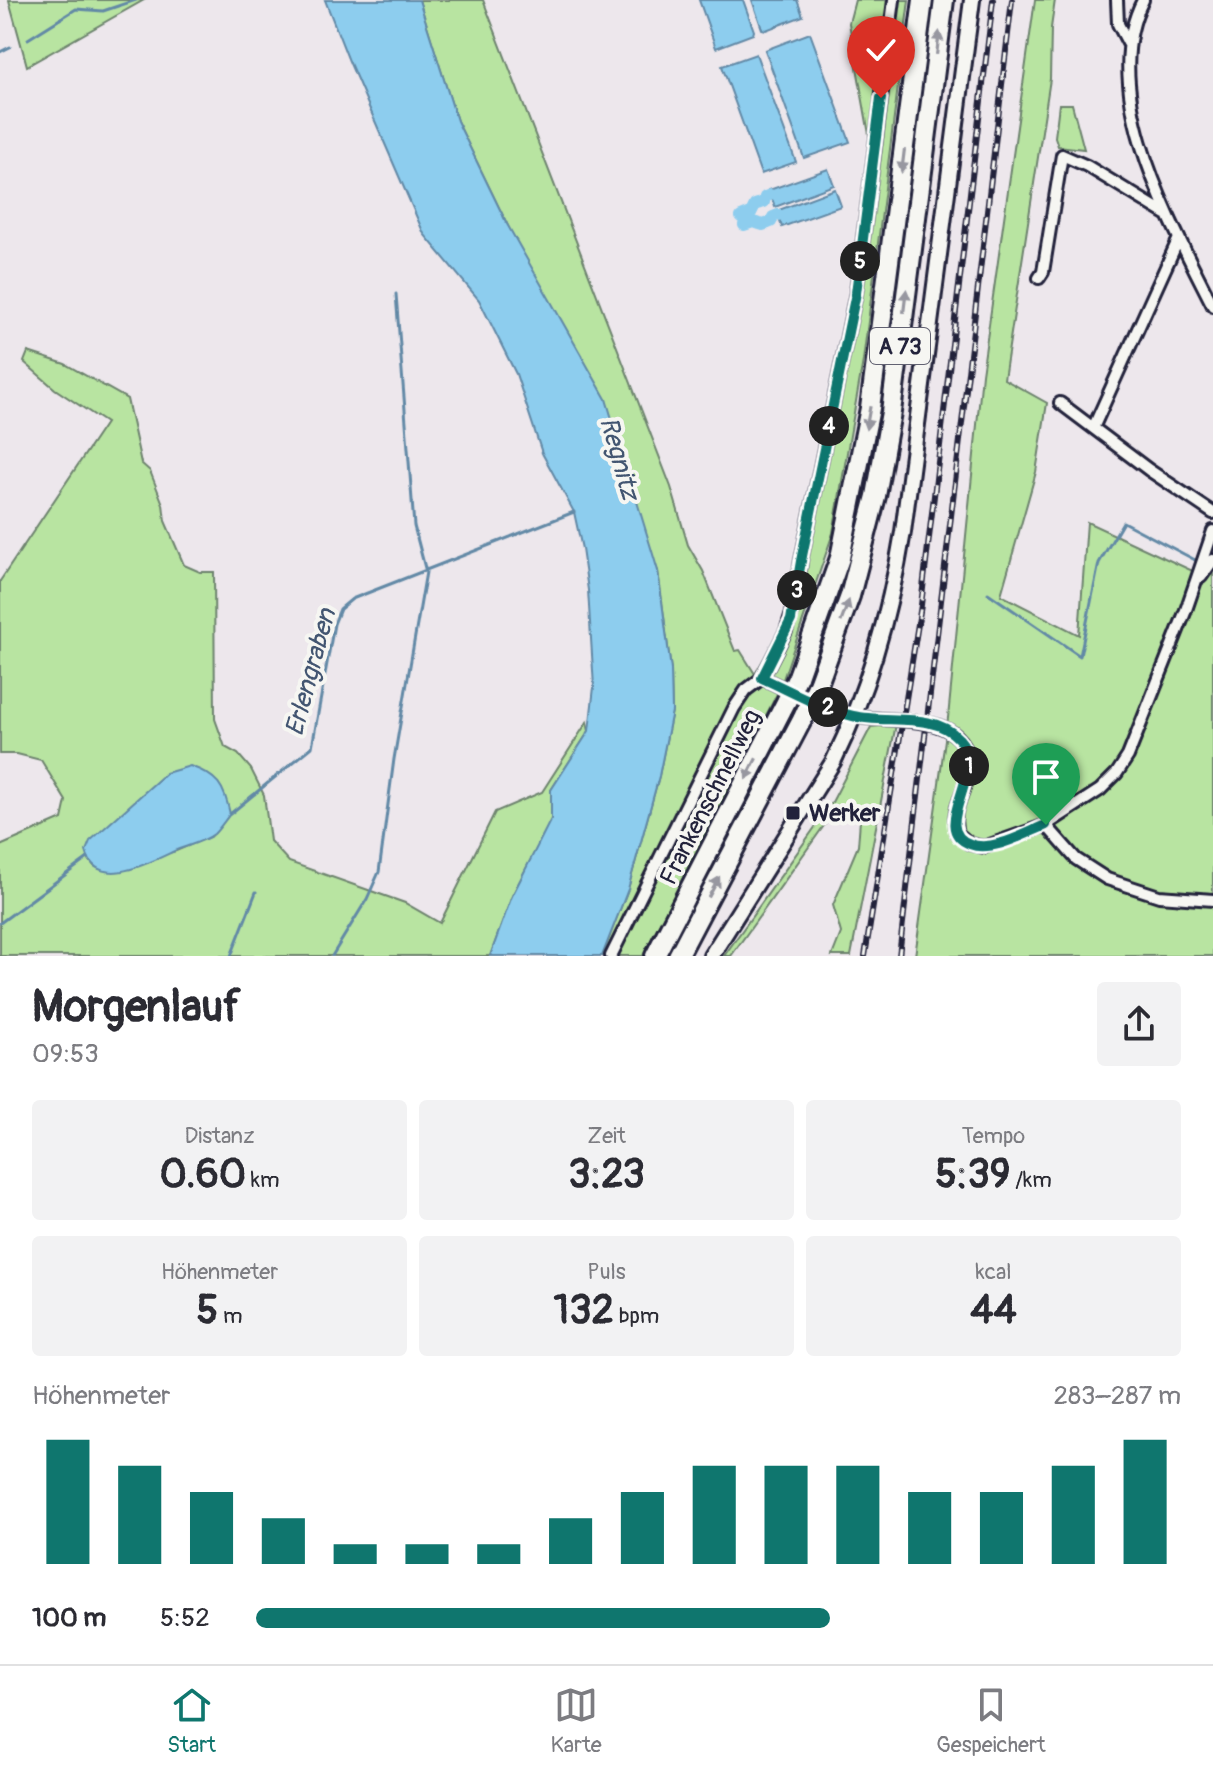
<!DOCTYPE html>
<html lang="de">
<head>
<meta charset="utf-8">
<style>
	:root { --surface:#fff; --page:#f2f2f3; --text:#2b2b33; --muted:#7c7c81; --line:#e1e1e2; --accent:#0f766e }
	body { margin:0; font-family:Pangolin,sans-serif; background:var(--page); color:var(--text); height:100vh; display:flex; flex-direction:column; font-size:30px; white-space:nowrap }
	* { box-sizing:border-box; margin:0 }
	p { font-size:26px; color:var(--muted) }
	.icon { flex:none; width:44px; height:44px; fill:none; stroke:currentColor; stroke-width:2; stroke-linecap:round; stroke-linejoin:round }
	.map { position:relative; height:956px; overflow:hidden }
	.side { display:flex; flex-direction:column; background:var(--surface); flex:1 }
	.side>* { flex:none }
	.pin { position:absolute; display:grid; place-items:center; width:68px; height:68px; color:#fff; margin:-82px -34px; border-radius:50% 50% 50% 0; rotate:-45deg; box-shadow:0 0 8px #0007 }
	.pin .icon { rotate:45deg }
	.km { position:absolute; width:40px; height:40px; margin:-20px; border-radius:50%; background:#222; color:#fff; font-size:22px; line-height:40px; text-align:center }
	.round { display:grid; place-items:center; flex:none; width:84px; height:84px; border-radius:8px; background:var(--page) }
	.head { display:flex; align-items:center; justify-content:space-between; height:136px; padding:0 32px }
	h1 { font-size:44px; font-weight:800; line-height:60px }
	.stats { display:grid; grid-template-columns:repeat(3,1fr); gap:12px; height:136px; padding:8px 32px }
	.stats div { display:grid; align-content:center; border-radius:8px; background:var(--page); text-align:center }
	.stats b { font-size:40px; font-weight:800 }
	.stats small { font-size:22px; font-weight:400 }
	.stats p { font-size:22px }
	.chart { height:224px; padding:16px 32px }
	.chart p { display:flex; justify-content:space-between }
	.chart svg { width:100%; height:144px; margin-top:8px; stroke:var(--accent); stroke-width:6 }
	ul { padding:0 32px; list-style:none; font-size:26px }
	li { display:grid; grid-template-columns:128px 96px 1fr; align-items:center; height:60px }
	li i { height:20px; border-radius:10px; background:var(--accent) }
	.menu { display:flex; justify-content:space-around; align-items:center; height:112px; border-top:2px solid var(--line); background:var(--surface); font-size:22px; color:var(--muted) }
	.menu a { display:grid; justify-items:center; gap:4px }
	.menu .active { color:var(--accent) }
	.map>svg:first-child { display:block }
	.green { fill:#b8e4a1; stroke:#6d836e; stroke-width:2; fill-rule:evenodd }
	.water { fill:#8dcdee; stroke:#6289a6; stroke-width:2 }
	.lines { fill:none; stroke-linecap:round; stroke-linejoin:round }
	.stream { stroke:#6289a6; stroke-width:3 }
	.canal { stroke:#8dcdee; stroke-width:12 }
	.minor-casing { stroke:#22223b; stroke-width:16 }
	.secondary-casing { stroke:#22223b; stroke-width:20 }
	.motorway-casing { stroke:#22223b; stroke-width:24 }
	.minor { stroke:#f6f6f2; stroke-width:10 }
	.secondary { stroke:#f6f6f2; stroke-width:14 }
	.motorway { stroke:#f6f6f2; stroke-width:18 }
	.rail-casing { stroke:#22223b; stroke-width:6 }
	.rail { stroke:#f6f6f2; stroke-width:3; stroke-dasharray:9; stroke-linecap:butt }
	.motorway-bridge-casing { stroke:#22223b; stroke-width:24; stroke-linecap:butt }
	.motorway-bridge { stroke:#f6f6f2; stroke-width:18 }
	.oneway { fill:#9797a0 }
	.route-casing { stroke:#fff; stroke-width:16 }
	.route { stroke:#0f766e; stroke-width:10 }
	.poi-dot { fill:#22223b; stroke:#f6f6f2; stroke-width:3 }
	.labels { text-anchor:middle; stroke-width:8; stroke-linejoin:round; paint-order:stroke }
	.shield { fill:#f6f6f2; stroke:#626272; stroke-width:2 }
	.shield-label { font-size:22px; font-weight:bold; fill:#22223b }
	.street-label { font-size:24px; fill:#22223b; stroke:#f6f6f2 }
	.poi-label { font-size:24px; font-weight:bold; fill:#22223b; stroke:#f6f6f2; text-anchor:start }
	.water-label { font-size:26px; font-style:italic; fill:#425571; stroke:#f6f6f2 }
</style>
</head>
<body>
<div class="map">
<svg width="1213" height="956" viewBox="0 0 1213 956">
	<rect width="100%" height="100%" fill="#ede7ec"/>
	<filter id="ink" filterUnits="userSpaceOnUse"><feTurbulence type="fractalNoise" baseFrequency=".0125" numOctaves="2"/><feDisplacementMap in="SourceGraphic" scale="16" xChannelSelector="R" yChannelSelector="G"/><feConvolveMatrix kernelMatrix="1 2 1 2 8 2 1 2 1" color-interpolation-filters="sRGB"/></filter>
	<g filter="url(#ink)">
		<!-- green -->
		<path class="green" d="M9 0H144L27 66Z
			M419 0H483L671 487 688 545 703 571 735 651 740 650 755 674 788 618 848 314 872 151 849 23 855 0H909L863 361 833 533 780 688 643 956H602L628 889 659 776 672 711 671 670 658 571 507 224 457 121Z
			M1035 0H1055L1051 28 1050 79 1004 379 1047 403 1036 472 1001 595 1079 635 1087 522 1199 574 1213 557V956H915L948 718 982 374Z
			M1059 104H1072L1084 149 1058 146 1055 137Z
			M28 352 65 364 127 399 141 463 150 471 163 504 165 521 184 565 200 572H214L215 719 225 747 238 754 251 769 264 795 270 841 289 862 405 903 440 923 495 812 542 792 587 722 589 731 551 790 552 819 512 896 490 956H0V846L62 819 66 801 41 760 17 754H0V581L106 423 55 389 24 362ZM213 835 176 851 103 870 94 866 88 858Z
			M896 724 851 956H832L841 933 833 905 858 846 860 820 838 806 731 956H724L830 806 871 727Z"/>
		<!-- water -->
		<path class="water" d="M325 0H419L457 121 507 224 606 399 658 571 671 670 672 711 659 776 628 889 602 956H490L512 896 551 819V790L589 731 594 687 588 590 582 549 574 512 542 453 516 374 479 300 424 234 349 61Z
			M699 0H743L754 31 753 34 716 48Z
			M752 0H797L803 16 766 30 762 29Z
			M810 33 850 142 804 158 765 50Z
			M756 54 796 162 761 174 722 66Z
			M828 169 834 185 775 207 769 190Z
			M835 189 841 206 782 227 776 211Z
			M190 766C218 776 224 785 230 814 225 820 220 828 214 834 205 841 190 845 179 849 156 859 97 894 86 851L90 841 166 773Z"/>
		<g class="lines">
			<!-- stream -->
			<path class="stream" d="M28 39 76 9 103 11 136 0
				M0 52 10 47
				M988 593 1080 656 1099 563 1123 522 1197 561
				M230 814 312 747 334 624 340 609 352 599 574 512
				M0 923 88 858
				M231 956 256 892
				M332 956 367 899 379 872 394 759 426 572 414 526 396 294"/>
			<!-- canal -->
			<path class="canal" d="M741 217 751 213 755 205 764 202 765 197 770 195
				M744 225 753 222 763 225 771 222 773 217 778 215"/>
			<!-- minor casing -->
			<g class="minor-casing">
				<path id="minor" d="M1117 0 1118 24 1128 43
					M1143 0C1096 91 1172 224 1213 306
					M1039 278 1043 272 1062 155 1087 166 1166 214
					M1060 403 1149 470 1213 513
					M1094 426 1179 238
					M1201 577 1213 560
					M762 678C791 691 822 709 853 716 887 724 956 710 968 755 975 782 948 805 957 833L970 844 984 847 1046 825 1100 790 1117 773 1128 756 1186 610 1213 531
					M1046 825 1076 859 1107 879 1159 896 1213 900
					M611 956 734 708 746 690 762 678 786 631 795 603 801 561 856 293 894 0"/>
			</g>
			<!-- secondary casing -->
			<g class="secondary-casing">
				<path id="secondary" d="M711 956 833 762C869 689 890 612 903 532L972 0"/>
			</g>
			<!-- motorway casing -->
			<g class="motorway-casing">
				<path id="motorway" d="M798 676 840 558 870 408 923 0
					M818 684 850 596 876 496 891 412 944 0
					M655 956 787 700
					M678 956 803 718"/>
			</g>
			<!-- minor -->
			<use href="#minor" class="minor"/>
			<!-- secondary -->
			<use href="#secondary" class="secondary"/>
			<!-- motorway -->
			<use href="#motorway" class="motorway"/>
			<!-- rail casing -->
			<g class="rail-casing">
				<path id="rail" d="M865 956 921 605 993 0
					M899 956 1012 0"/>
			</g>
			<!-- rail -->
			<use href="#rail" class="rail"/>
			<!-- motorway-bridge casing -->
			<g class="motorway-bridge-casing">
				<path id="motorway-bridge" d="M787 700 798 676
					M803 718 818 684"/>
			</g>
			<!-- motorway-bridge -->
			<use href="#motorway-bridge" class="motorway-bridge"/>
		</g>
		<!-- one-way arrows -->
		<defs><path id="oneway-solid" d="M-6-.8H1V-3.2L6.5 0L1 3.2V.8H-6Z" transform="scale(2)"/></defs>
		<g class="oneway">
			<use href="#oneway-solid" transform="translate(938 43) rotate(-83)"/>
			<use href="#oneway-solid" transform="translate(903 161) rotate(97)"/>
			<use href="#oneway-solid" transform="translate(905 301) rotate(-83)"/>
			<use href="#oneway-solid" transform="translate(868 418) rotate(100)"/>
			<use href="#oneway-solid" transform="translate(845 611) rotate(-70)"/>
			<use href="#oneway-solid" transform="translate(751 769) rotate(117)"/>
			<use href="#oneway-solid" transform="translate(714 887) rotate(-62)"/>
		</g>
	</g>
	<g class="lines" filter="url(#ink)">
		<!-- route casing -->
		<g class="route-casing">
			<path id="route" d="M881 98 856 293 801 561 791 620 762 678C791 691 822 709 853 716 886 724 934 711 959 739 990 772 927 828 970 844 992 853 1026 833 1046 825"/>
		</g>
		<!-- route -->
		<use href="#route" class="route"/>
	</g>
	<!-- markers -->
	<rect class="poi-dot" x="785" y="805" width="16" height="16" rx="4"/>
	<g class="labels">
		<!-- shield labels -->
		<rect class="shield" x="870" y="328" width="60" height="36" rx="6"/>
		<g class="shield-label">
			<text x="900" y="354">A 73</text>
		</g>
		<!-- street labels -->
		<g class="street-label">
			<text transform="translate(710 797) rotate(-63)" y="8">Frankenschnellweg</text>
		</g>
		<!-- poi labels -->
		<g class="poi-label">
			<text x="809" y="821">Werker</text>
		</g>
		<!-- water labels -->
		<g class="water-label">
			<text transform="translate(620 458) rotate(74)" y="9">Regnitz</text>
			<text transform="translate(310 672) rotate(-75)" y="9">Erlengraben</text>
		</g>
	</g>
</svg>
<div class="pin" style="left:1046px;top:825px;background:#1e9e55"><svg class="icon" aria-label="arrive" viewBox="0 0 24 24"><path d="M6 21V4h12l-3 4 3 4H6"/></svg></div>
<div class="pin" style="left:881px;top:98px;background:#d93025"><svg class="icon" aria-label="check" viewBox="0 0 24 24"><path d="M5 12l5 5 9-10"/></svg></div>
<b class="km" style="left:969px;top:766px">1</b>
<b class="km" style="left:828px;top:707px">2</b>
<b class="km" style="left:797px;top:590px">3</b>
<b class="km" style="left:829px;top:426px">4</b>
<b class="km" style="left:860px;top:261px">5</b>
</div>
<section class="side">
<div class="head"><div><h1>Morgenlauf</h1><p>09:53</p></div><a class="round"><svg class="icon" aria-label="share" viewBox="0 0 24 24"><path d="M12 15V3M7 8l5-5 5 5M5 13v7h14v-7"/></svg></a></div>
<div class="stats">
<div><p>Distanz</p><b>0.60<small> km</small></b></div>
<div><p>Zeit</p><b>3:23</b></div>
<div><p>Tempo</p><b>5:39<small> /km</small></b></div>
</div>
<div class="stats">
<div><p>Höhenmeter</p><b>5<small> m</small></b></div>
<div><p>Puls</p><b>132<small> bpm</small></b></div>
<div><p>kcal</p><b>44</b></div>
</div>
<div class="chart"><p><span>Höhenmeter</span>283–287 m</p>
<svg viewBox="0 0 160 44" preserveAspectRatio="none"><path d="M5 44V6M15 44V14M25 44V22M35 44V30M45 44V38M55 44V38M65 44V38M75 44V30M85 44V22M95 44V14M105 44V14M115 44V14M125 44V22M135 44V22M145 44V14M155 44V6"/></svg>
</div>
<ul>
<li><b>100 m</b>5:52<i style="width:62%"></i></li>
</ul>
</section>
<nav class="menu">
<a class="active"><svg class="icon" aria-label="home" viewBox="0 0 24 24"><path d="M3 11l9-7 9 7M6 9v11h12V9"/></svg>Start</a>
<a><svg class="icon" aria-label="map" viewBox="0 0 24 24"><path d="M3 6l6-2 6 2 6-2v14l-6 2-6-2-6 2zM9 4v14M15 6v14"/></svg>Karte</a>
<a><svg class="icon" aria-label="saved" viewBox="0 0 24 24"><path d="M7 4h10v16l-5-4-5 4z"/></svg>Gespeichert</a>
</nav>
</body>
</html>
